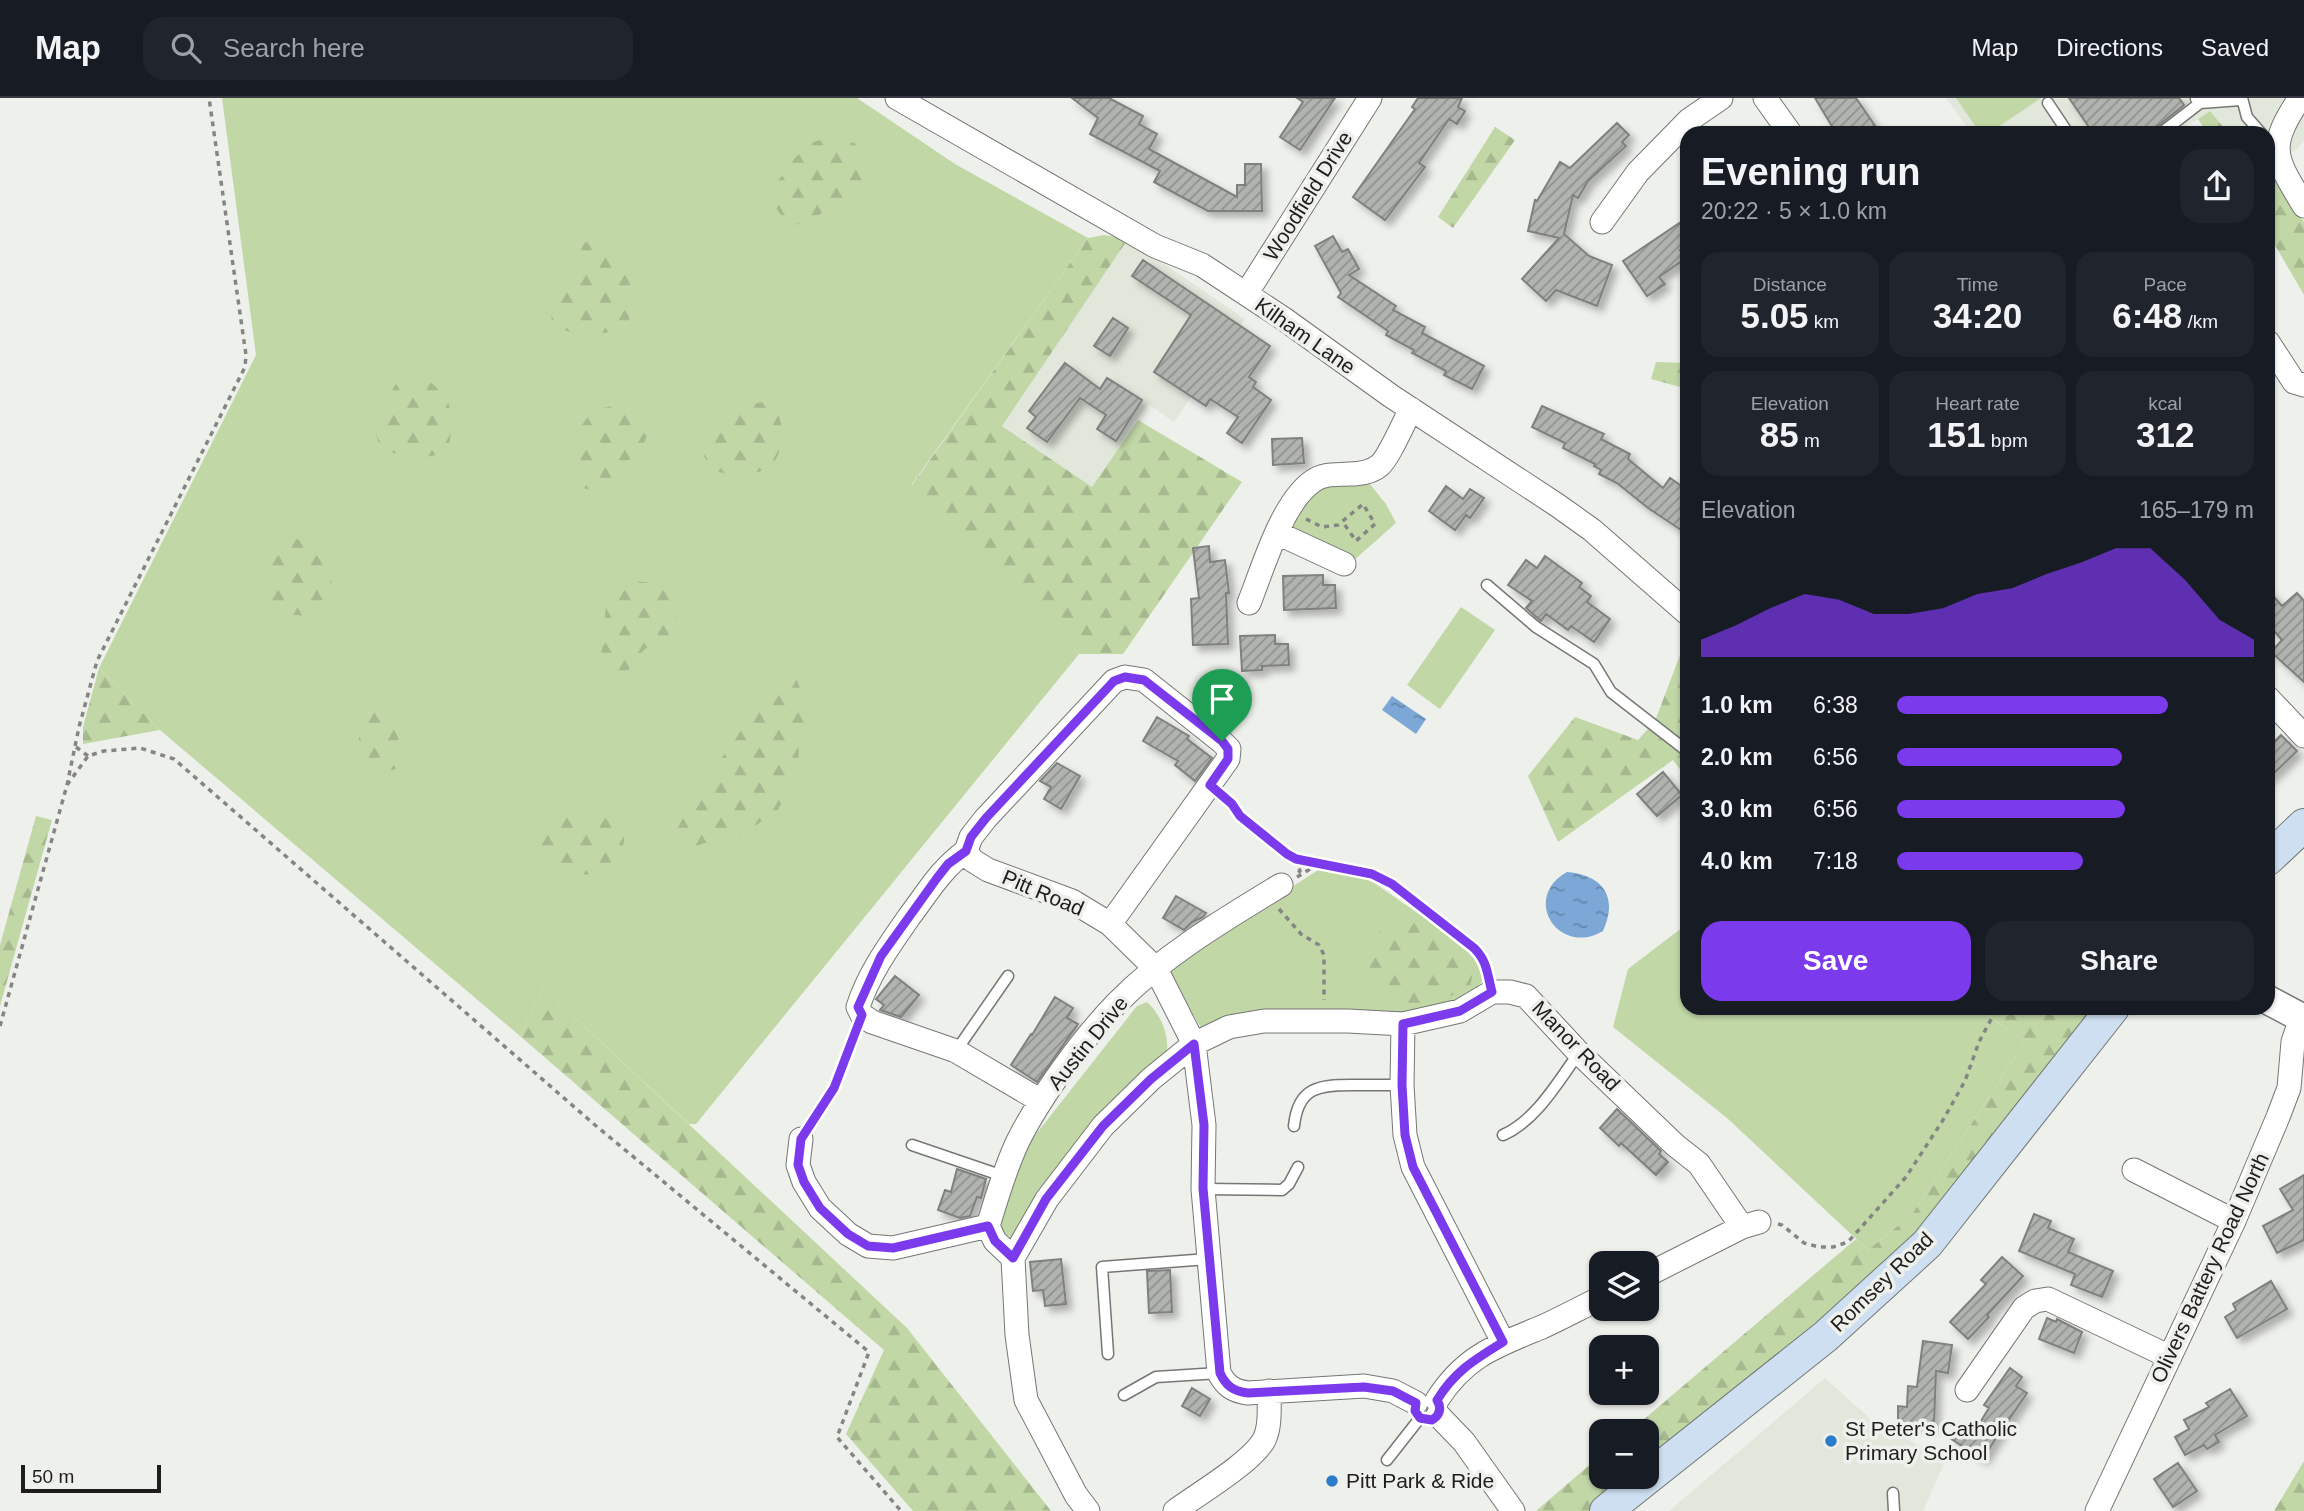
<!DOCTYPE html>
<html lang="en">
<head>
<meta charset="utf-8">
<style>
	:root { --surface:#171b24; --page:#20242c; --text:#f1f3f6; --muted:#9ea1a6; --line:#363941; --accent:#7c3aed }
	body { margin:0; font-family:Arial,sans-serif; background:var(--page); color:var(--text); height:100vh; display:flex; flex-direction:column; font-size:26px; white-space:nowrap }
	* { box-sizing:border-box; margin:0 }
	p { font-size:23px; color:var(--muted) }
	.icon { flex:none; width:38px; height:38px; fill:none; stroke:currentColor; stroke-width:2; stroke-linecap:round; stroke-linejoin:round }
	.map { position:relative; flex:1; overflow:hidden }
	.sheet { position:absolute; left:1680px; top:28px; width:595px; height:889px; display:flex; flex-direction:column; background:var(--surface); border-radius:21px; box-shadow:0 2px 5px #0004 }
	.sheet>* { flex:none }
	.tools { position:absolute; left:1589px; top:1153px; display:grid; gap:14px }
	.tools a { display:grid; place-items:center; width:70px; height:70px; border-radius:14px; background:var(--surface); box-shadow:0 2px 5px #0004; font-size:35px }
	.scale { position:absolute; left:21px; bottom:18px; width:140px; box-sizing:border-box; padding-left:7px; border:4px solid #1e1e1d; border-top:0; font-size:19px; line-height:24px; white-space:nowrap; color:#1e1e1d; -webkit-text-stroke:5px #eef0ec; paint-order:stroke }
	.pin { position:absolute; display:grid; place-items:center; width:60px; height:60px; color:#fff; margin:-72px -30px; border-radius:50% 50% 50% 0; rotate:-45deg; box-shadow:0 0 7px #0007 }
	.pin .icon { rotate:45deg }
	.round { display:grid; place-items:center; flex:none; width:74px; height:74px; border-radius:21px; background:var(--page) }
	.overview { display:flex; align-items:center; justify-content:space-between; height:119px; padding:0 21px }
	h1 { font-size:38px; font-weight:700; line-height:52px }
	.figures { display:grid; grid-template-columns:repeat(3,1fr); gap:10px; height:119px; padding:7px 21px }
	.figures div { display:grid; align-content:center; border-radius:18px; background:var(--page); text-align:center }
	.figures b { font-size:35px; font-weight:700 }
	.figures small { font-size:19px; font-weight:400 }
	.figures p { font-size:19px }
	.chart { height:196px; padding:14px 21px }
	.chart p { display:flex; justify-content:space-between }
	.chart svg { width:100%; height:126px; margin-top:7px; fill:var(--accent); opacity:.7 }
	.primary-button { display:flex; gap:14px; margin-top:auto; padding:14px 21px }
	.primary-button a { flex:1; height:80px; border-radius:21px; background:var(--accent); color:#fff; font-size:28px; font-weight:700; line-height:80px; text-align:center }
	.primary-button a+a { background:var(--page); color:var(--text) }
	ul { padding:0 21px; list-style:none; font-size:23px }
	li { display:grid; grid-template-columns:112px 84px 1fr; align-items:center; height:52px }
	li i { height:18px; border-radius:9px; background:var(--accent) }
	header { display:flex; align-items:center; gap:42px; box-sizing:border-box; height:98px; padding:0 35px; background:var(--surface); border-bottom:2px solid var(--line) }
	header strong { font-size:33px }
	nav { display:flex; gap:38px; margin-inline-start:auto; font-size:24px }
	.search { width:490px; height:63px; background:var(--page); display:flex; align-items:center; gap:18px; box-sizing:border-box; padding:0 24px; border-radius:21px; color:var(--muted); font-size:26px }
	.map>svg:first-child { display:block }
	.built { fill:#e2e7dc }
	.grass { fill:#c1d7a6 }
	.forest { fill:url(#forest-firs) }
	.water { fill:url(#water-ripples) }
	.building { fill:url(#building-hatch); stroke:#7f817e; stroke-width:2; filter:url(#shadow) }
	.lines { fill:none; stroke-linecap:round; stroke-linejoin:round }
	.service-casing { stroke:#757774; stroke-width:13 }
	.minor-casing { stroke:#757774; stroke-width:25 }
	.tertiary-casing { stroke:#757774; stroke-width:31 }
	.secondary-casing { stroke:#757774; stroke-width:34 }
	.path { stroke:#858684; stroke-width:3.5; stroke-dasharray:5 5; stroke-linecap:butt }
	.service { stroke:#fff; stroke-width:10 }
	.minor { stroke:#fff; stroke-width:23 }
	.tertiary { stroke:#fff; stroke-width:28 }
	.secondary { stroke:#cedff1; stroke-width:32 }
	.route-casing { stroke:#fff; stroke-width:14 }
	.route { stroke:#7c3aed; stroke-width:9 }
	.poi-dot { fill:#2b7ccb; stroke:#eef0ec; stroke-width:2.5 }
	.labels { text-anchor:middle; stroke-width:7; stroke-linejoin:round; paint-order:stroke }
	.street-label { font-size:21px; fill:#1e1e1d; stroke:#eef0ec }
	.poi-label { font-size:21px; fill:#1e1e1d; stroke:#eef0ec; text-anchor:start }
</style>
</head>
<body>
<header>
<strong>Map</strong>
<div class="search"><svg class="icon" aria-label="search" viewBox="0 0 24 24"><circle cx="10" cy="10" r="6"/><path d="M15 15l6 6"/></svg>Search here</div>
<nav><a>Map</a><a>Directions</a><a>Saved</a></nav>
</header>
<div class="map">
<svg width="2304" height="1413" viewBox="0 0 2304 1413">
	<defs>
		<pattern id="forest-firs" width="22" height="20" patternUnits="userSpaceOnUse" patternTransform="scale(1.75)"><rect width="22" height="20" fill="#c1d7a6"/><path d="M5 1l3.5 6h-7zM16 11l3.5 6h-7z" fill="#a5b88e"/></pattern>
		<pattern id="water-ripples" width="26" height="14" patternUnits="userSpaceOnUse" patternTransform="scale(1.75)"><rect width="26" height="14" fill="#7ca7d6"/><path d="M2 4q2-2 4 0t4 0M15 11q2-2 4 0t4 0" fill="none" stroke="#6587ad"/></pattern>
		<pattern id="building-hatch" width="6" height="6" patternUnits="userSpaceOnUse" patternTransform="scale(1.75)"><rect width="6" height="6" fill="#b1b3af"/><path d="M-1 1l2-2M0 6l6-6M5 7l2-2" fill="none" stroke="#8f918e"/></pattern>
		<filter id="shadow"><feDropShadow dx="5.5" dy="5.5" stdDeviation="3.5" flood-color="#0004"/></filter>
	</defs>
	<rect width="100%" height="100%" fill="#eef0ec"/>
	<!-- built -->
	<path class="built" d="M1946 0H2304V42L2298 50 2268 72V35H2228L2210 13 2177 35H1971Z
		M1128 141 1245 221 1174 324 1148 306 1092 389 1001 327Z
		M1825 1280 1876 1326 1946 1361 1923 1413H1669Z"/>
	<!-- grass -->
	<path class="grass" d="M222 0H857L955 66 1088 140 912 386 1079 556 696 1026H689L543 890 520 938 160 632 99 570 256 257Z
		M1956 0H2041L1989 35H1980Z
		M1334 384 1369 385 1386 406 1396 425 1353 463 1288 433 1310 395Z
		M1461 509 1495 532 1440 611 1407 587Z
		M1320 771 1343 773 1370 782 1426 821 1478 862 1484 871 1482 884 1460 906 1397 917 1201 930 1169 873 1243 820Z
		M1687 826V910H1977L2025 944 1912 1116 1868 1152 1727 1020 1613 929 1628 871Z
		M1147 904C1162 918 1169 937 1167 957L1014 1142 995 1128 1029 1045 1137 908Z"/>
	<!-- forest -->
	<path class="forest" d="M2210 13 2228 35H2207L2198 21Z
		M1495 29 1515 42 1453 130 1438 119Z
		M835 38 854 45 866 54C866 71 864 94 848 105 843 109 833 109 827 112 807 123 812 128 787 126L776 110 775 87 793 62 810 45Z
		M2272 69 2304 124V197L2268 135V72Z
		M1104 137 1128 141 1002 328 1092 389 1138 322 1242 384 1123 556H1079L912 387 1088 140Z
		M594 141 611 143 629 162 632 216 625 230C600 237 575 241 553 226L549 210 570 175 584 145Z
		M1656 264 1687 265V291L1651 281Z
		M423 279C454 300 454 313 449 349 446 351 444 354 441 355 426 363 382 360 377 340 372 321 390 296 400 280Z
		M762 304C766 306 773 309 776 313 785 325 783 356 772 366 756 381 732 377 713 373L704 358 710 332 737 310Z
		M622 305C637 309 643 319 650 331L642 350 621 370 606 393C587 392 578 393 572 373 564 350 579 331 592 313Z
		M293 438 306 447 331 471C335 516 313 525 274 512L267 498 271 466 280 446Z
		M634 483 661 486C675 505 683 514 673 537 650 539 640 557 627 574L609 572 601 558 606 508 619 487Z
		M1685 544 1687 546V681L1673 662 1558 744 1528 678 1575 619 1638 642 1655 623Z
		M99 570 160 632 83 646V629Z
		M783 578 796 580 803 598 804 622 799 647 798 669 787 697 777 713 731 744 704 745 682 754 668 748 701 687 733 645 768 589Z
		M377 606 390 611 402 654 401 669C387 675 377 673 364 669 353 646 360 624 377 606Z
		M566 713C585 714 635 719 622 750 618 760 607 768 599 775 575 779 564 777 543 764 539 738 543 726 566 713Z
		M36 718 52 722 0 908V847Z
		M1419 822 1476 865 1470 888C1443 905 1420 908 1388 906L1370 884 1367 862 1375 838 1393 825Z
		M543 890 907 1230 1051 1413H913L846 1336 884 1252 520 938Z
		M1977 910H2092L1918 1136 1820 1228 1647 1367V1334H1629L1856 1141 1868 1152 1912 1116 2025 944Z
		M1601 1357V1379H1632L1589 1413H1536Z
		M2304 1363V1413H2274Z"/>
	<!-- water -->
	<path class="water" d="M1392 598 1426 621 1416 636 1382 612Z
		M1567 774C1602 777 1619 798 1603 833 1599 835 1593 838 1588 839 1549 845 1527 796 1567 774Z"/>
	<!-- building -->
	<path class="building" d="M1072 0H1109L1143 18 1139 26 1157 36 1149 51 1237 99V87H1245V66H1261L1262 113H1208L1154 84 1160 73 1090 36 1098 20Z
		M1297 0H1335L1300 52 1280 39 1303 4Z
		M1418 0H1462L1458 9 1465 13 1457 26 1449 21 1419 65 1425 69 1385 122 1353 99 1415 11 1412 9Z
		M1815 0H1856L1880 35H1836Z
		M2069 0H2179L2184 7 2149 35H2093Z
		M1617 25 1629 37 1622 44 1626 48 1588 83 1578 100 1573 97 1564 136 1589 158 1612 167 1597 208 1556 192 1546 203 1522 181 1559 140 1528 133 1535 102 1537 103 1560 64 1570 70Z
		M1687 120V147L1680 152 1686 160 1659 179 1665 186 1647 198 1623 163Z
		M1333 138 1342 154 1348 151 1359 171 1349 177 1396 208 1393 212 1425 229 1422 235 1484 268 1472 291 1444 277 1446 273 1412 255 1414 252 1386 237 1388 233 1338 199 1341 195 1315 148Z
		M1143 162 1270 248 1249 279 1256 284 1253 289 1271 302 1242 345 1227 335 1238 319 1210 301 1206 308 1154 274 1191 217 1132 178Z
		M1113 220 1128 230 1110 258 1094 248Z
		M1065 265 1100 291 1107 280 1142 302 1116 343 1097 331 1106 317 1080 300 1047 344 1027 330 1036 319 1029 313Z
		M1542 308 1604 336 1601 341 1630 356 1628 361 1663 390 1670 380 1687 392V436L1648 410 1617 385 1599 376 1601 372 1594 368 1595 366 1563 350 1565 345 1532 329Z
		M1302 340 1304 365 1273 367 1272 341Z
		M1446 388 1463 401 1470 391 1484 400 1470 420 1466 417 1455 432 1429 413Z
		M1209 448 1210 464 1225 462 1229 495H1226L1228 546 1193 547 1191 501 1199 500 1193 450Z
		M1545 458 1582 485 1579 489 1591 498 1587 504 1610 521 1594 544 1571 528 1568 532 1546 516 1541 523 1526 510 1532 503 1508 487 1526 462 1537 470Z
		M1323 477V487H1335L1336 510 1284 512 1283 478Z
		M2268 492 2282 508 2297 495 2304 503V584L2271 554 2282 542 2268 526Z
		M1275 537V546H1288L1289 567 1262 568V572L1242 573 1240 538Z
		M1157 619 1189 638 1187 641 1212 660 1195 683 1175 667 1178 663 1143 643Z
		M2281 637 2297 653 2268 681V650Z
		M1057 665 1080 678 1061 711 1044 701 1051 689 1040 683Z
		M1663 674 1682 697 1657 718 1637 696Z
		M1176 798 1206 815 1203 819 1192 824 1184 832 1163 820Z
		M895 878 919 897 901 919 880 912 884 907 876 901Z
		M1055 899 1073 910 1067 920 1078 926 1037 984 1011 967 1031 936 1032 937Z
		M1617 1011 1661 1053 1659 1056 1668 1064 1656 1077 1621 1045 1619 1048 1600 1030Z
		M957 1071 986 1081 981 1100 977 1099 970 1118 960 1120 938 1112 945 1092 951 1094Z
		M2304 1077V1142L2277 1155 2263 1128 2293 1112 2280 1091Z
		M2034 1116 2051 1123 2048 1130 2074 1141 2068 1154 2113 1173 2102 1199 2071 1187 2075 1176 2019 1153Z
		M2002 1159 2023 1178 1987 1217 1989 1219 1968 1241 1950 1224 1986 1186 1981 1182Z
		M1061 1161 1066 1206 1045 1208 1043 1192 1033 1193 1030 1164Z
		M1170 1172 1172 1214 1149 1215 1147 1173Z
		M2271 1183 2287 1211 2237 1240 2225 1219 2236 1212 2233 1206Z
		M2047 1220 2056 1224 2057 1221 2082 1234 2074 1255 2039 1241Z
		M1923 1243 1952 1247 1948 1275 1936 1273 1934 1327 1898 1326V1308L1907 1309 1908 1288 1917 1289Z
		M2010 1270 2022 1279 2016 1288 2027 1295 2008 1323 2007 1322 1983 1361 1951 1341 1960 1325 1974 1334 1989 1310 1984 1307Z
		M1192 1290 1210 1301 1200 1318 1182 1308Z
		M2230 1291 2247 1318 2215 1337 2219 1344 2207 1351 2204 1347 2185 1357 2175 1339 2189 1331 2184 1322 2209 1309 2206 1305Z
		M2178 1365 2197 1393 2173 1409 2154 1381Z"/>
	<g class="lines">
		<!-- service casing -->
		<g class="service-casing">
			<path id="service" d="M2242 0 2247 19 2261 35
				M2196 1 2200 5 2241 2
				M2048 5 2068 35
				M2161 35 2200 5
				M1487 487 1536 529 1594 566 1611 594 1687 653
				M956 953 1008 878
				M1294 1028C1298 989 1319 987 1352 987 1369 987 1386 987 1402 987
				M1503 1037C1537 1022 1558 983 1579 955
				M912 1047 1003 1078
				M1203 1091 1282 1092 1289 1086 1298 1069
				M1108 1256 1102 1169 1208 1161
				M1124 1297 1156 1279 1219 1275
				M1387 1362 1420 1320
				M1893 1395 1894 1413"/>
		</g>
		<!-- minor casing -->
		<g class="minor-casing">
			<path id="minor" d="M897 0 1155 148 1202 167 1284 221 1391 298 1557 407 1592 432 1687 515
				M1765 0 1790 35
				M2300 0C2266 51 2275 59 2304 108
				M1602 124 1638 74 1689 22 1721 0
				M1246 196 1370 0
				M2268 244 2294 284 2304 287
				M1277 435 1344 466
				M1249 505C1263 470 1282 404 1313 383 1324 375 1337 377 1349 376 1359 376 1372 374 1380 367 1389 359 1404 324 1411 311
				M2268 600 2304 638
				M966 753 972 762 988 772 1072 803 1110 826 1156 871 1194 946 1204 1027 1203 1091 1219 1275C1226 1288 1233 1293 1248 1295L1364 1288 1393 1293 1416 1305
				M966 753 971 739 986 720 1114 583 1125 579 1144 582 1222 644 1229 651 1228 661 1110 826
				M966 753C940 772 928 794 909 819 889 848 869 875 858 909L862 917 872 924 956 953 1041 1003
				M1403 926 1402 987 1405 1037 1413 1069 1503 1244
				M801 1041 798 1067 804 1084 820 1110 848 1136 868 1148 893 1150 988 1128
				M2134 1072 2234 1123
				M1013 1160 995 1143 988 1128C997 1099 1005 1070 1018 1043 1040 999 1083 940 1117 905 1164 857 1225 821 1281 787
				M1647 1177 1742 1129 1759 1124
				M1967 1292 2024 1210 2035 1203 2048 1201 2170 1259
				M1437 1302C1465 1258 1496 1248 1542 1229 1562 1220 1582 1209 1601 1200
				M1438 1317 1464 1344 1513 1413
				M1088 1413 1076 1397 1026 1302 1017 1237 1013 1160 1047 1101 1103 1028 1151 981 1194 946 1229 929 1264 923H1348L1403 926 1460 913 1492 894H1510L1526 898 1579 955 1675 1047 1699 1066 1742 1129
				M1175 1413C1198 1396 1251 1365 1264 1342 1271 1328 1269 1308 1269 1293
				M2097 1413 2234 1123 2278 1019 2289 990 2293 944 2301 920"/>
		</g>
		<!-- tertiary casing -->
		<g class="tertiary-casing">
			<path id="tertiary" d="M2268 902 2304 921"/>
		</g>
		<!-- secondary casing -->
		<g class="secondary-casing">
			<path id="secondary" d="M2268 761 2304 727
				M1606 1413 1826 1238 1927 1146 2113 910"/>
		</g>
		<!-- path -->
		<path class="path" d="M1306 421 1322 429 1338 427 1363 406 1375 426 1356 443 1342 423
			M76 649 88 658
			M67 687 88 658 104 653 140 650 174 661 595 1027 869 1254 837 1339 901 1413
			M1225 700 1232 706 1240 718 1287 756 1296 761 1372 776 1392 786 1474 850 1484 860 1489 875
			M1296 761 1300 773 1298 775
			M1297 779 1320 765
			M1279 811 1301 836 1319 847 1324 857V902
			M0 928 67 687 79 629 97 563 245 269 246 257 209 0
			M811 1025 834 990 855 935
			M1778 1126 1782 1127 1804 1145 1819 1149H1833L1848 1144 1906 1079 1943 1022 1965 983 1979 944 1997 910"/>
		<!-- service -->
		<use href="#service" class="service"/>
		<!-- minor -->
		<use href="#minor" class="minor"/>
		<!-- tertiary -->
		<use href="#tertiary" class="tertiary"/>
		<!-- secondary -->
		<use href="#secondary" class="secondary"/>
	</g>
	<g class="lines">
		<!-- route casing -->
		<g class="route-casing">
			<path id="route" d="M1125 579 1144 582 1222 643 1228 651V661L1210 687 1232 706 1240 718 1287 756 1296 761 1372 776 1392 786 1474 850C1488 864 1487 876 1492 894L1460 913 1403 926 1402 987 1405 1037 1413 1069 1503 1244C1474 1262 1455 1273 1437 1302 1442 1310 1440 1317 1432 1322L1420 1320 1415 1313 1416 1305 1393 1293 1364 1289 1248 1295C1233 1293 1226 1288 1220 1275L1203 1090 1204 1027 1194 946 1151 981 1103 1028 1046 1101 1013 1160 995 1143 988 1128 893 1150 868 1148 848 1136 820 1110 804 1084 798 1067 801 1041 834 990 862 917 858 909 881 858 937 780 948 766 966 753 971 739 986 720 1114 583Z"/>
		</g>
		<!-- route -->
		<use href="#route" class="route"/>
	</g>
	<!-- markers -->
	<g class="poi-dot">
		<circle cx="1831" cy="1343" r="7"/>
		<circle cx="1332" cy="1383" r="7"/>
	</g>
	<g class="labels">
		<!-- street labels -->
		<g class="street-label">
			<text transform="translate(1308 98) rotate(-58)" y="7">Woodfield Drive</text>
			<text transform="translate(1305 238) rotate(35)" y="7">Kilham Lane</text>
			<text transform="translate(1043 795) rotate(23)" y="7">Pitt Road</text>
			<text transform="translate(1088 945) rotate(-51)" y="7">Austin Drive</text>
			<text transform="translate(1576 948) rotate(46)" y="7">Manor Road</text>
			<text transform="translate(2210 1170) rotate(-65)" y="7">Olivers Battery Road North</text>
			<text transform="translate(1882 1184) rotate(-44)" y="7">Romsey Road</text>
		</g>
		<!-- poi labels -->
		<g class="poi-label">
			<text x="1845" y="1338">St Peter's Catholic<tspan x="1845" dy="24">Primary School</tspan></text>
			<text x="1346" y="1390">Pitt Park &amp; Ride</text>
		</g>
	</g>
</svg>
<div class="tools">
<a><svg class="icon" aria-label="layers" viewBox="0 0 24 24"><path d="M12 4l9 5-9 5-9-5zM3 14l9 5 9-5"/></svg></a>
<a>+</a>
<a>−</a>
</div>
<div class="scale">50 m</div>
<div class="pin" style="left:1222px;top:643px;background:#1e9e55"><svg class="icon" aria-label="arrive" viewBox="0 0 24 24"><path d="M6 21V4h12l-3 4 3 4H6"/></svg></div>
<section class="sheet">
<div class="overview"><div><h1>Evening run</h1><p>20:22 · 5 × 1.0 km</p></div><a class="round"><svg class="icon" aria-label="share" viewBox="0 0 24 24"><path d="M12 15V3M7 8l5-5 5 5M5 13v7h14v-7"/></svg></a></div>
<div class="figures">
<div><p>Distance</p><b>5.05<small> km</small></b></div>
<div><p>Time</p><b>34:20</b></div>
<div><p>Pace</p><b>6:48<small> /km</small></b></div>
</div>
<div class="figures">
<div><p>Elevation</p><b>85<small> m</small></b></div>
<div><p>Heart rate</p><b>151<small> bpm</small></b></div>
<div><p>kcal</p><b>312</b></div>
</div>
<div class="chart"><p><span>Elevation</span>165–179 m</p>
<svg viewBox="0 0 160 44" preserveAspectRatio="none"><path d="M0 44V38L10 33L20 27L30 22L40 24L50 29L60 29L70 27L80 22L90 20L100 15L110 11L120 6L130 6L140 17L150 31L160 38V44z"/></svg>
</div>
<ul>
<li><b>1.0 km</b>6:38<i style="width:76%"></i></li>
<li><b>2.0 km</b>6:56<i style="width:63%"></i></li>
<li><b>3.0 km</b>6:56<i style="width:64%"></i></li>
<li><b>4.0 km</b>7:18<i style="width:52%"></i></li>
</ul>
<div class="primary-button"><a>Save</a><a>Share</a></div>
</section>
</div>
</body>
</html>
